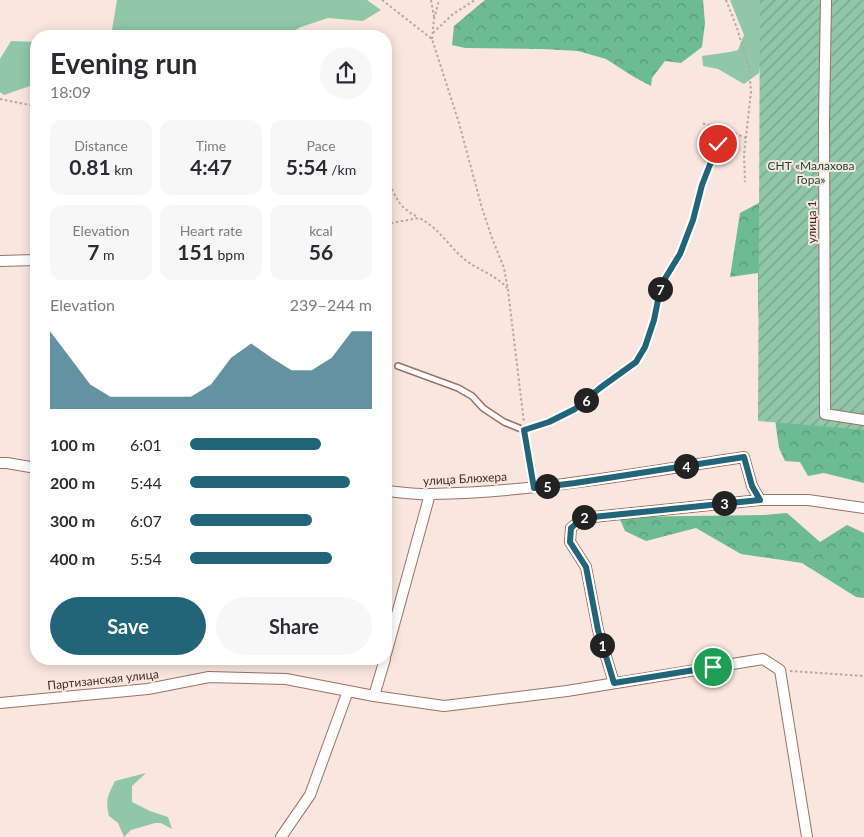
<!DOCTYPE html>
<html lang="en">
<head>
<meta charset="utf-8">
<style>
	:root { --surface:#fff; --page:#f7f7f7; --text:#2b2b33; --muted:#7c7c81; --accent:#226578 }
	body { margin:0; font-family:Lato,sans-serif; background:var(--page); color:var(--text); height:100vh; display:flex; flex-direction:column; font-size:19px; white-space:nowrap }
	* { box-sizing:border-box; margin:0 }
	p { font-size:16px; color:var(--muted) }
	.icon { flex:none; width:28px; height:28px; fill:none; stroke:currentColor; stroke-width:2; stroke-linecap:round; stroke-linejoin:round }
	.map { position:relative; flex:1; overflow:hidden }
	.sheet { position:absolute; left:30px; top:30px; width:362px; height:635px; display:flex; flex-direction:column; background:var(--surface); border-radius:20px; box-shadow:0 2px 12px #0003 }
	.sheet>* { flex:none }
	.pin { position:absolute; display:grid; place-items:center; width:42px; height:42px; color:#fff; margin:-21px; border:2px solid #fff; border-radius:50%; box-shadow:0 1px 5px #0007 }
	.km { position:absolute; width:25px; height:25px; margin:-12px; border-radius:50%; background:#222; color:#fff; font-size:14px; line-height:25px; text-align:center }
	.round { display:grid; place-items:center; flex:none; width:52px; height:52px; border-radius:26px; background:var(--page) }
	.overview { display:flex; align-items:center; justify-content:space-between; height:85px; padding:0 20px }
	h1 { font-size:28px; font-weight:700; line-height:38px }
	.stats { display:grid; grid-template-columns:repeat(3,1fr); gap:8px; height:85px; padding:5px 20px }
	.stats div { display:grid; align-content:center; border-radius:12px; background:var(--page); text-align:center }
	.stats b { font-size:21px; font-weight:700 }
	.stats small { font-size:14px; font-weight:400 }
	.stats p { font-size:14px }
	.chart { height:140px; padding:10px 20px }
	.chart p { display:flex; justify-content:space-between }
	.chart svg { width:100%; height:90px; margin-top:5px; fill:var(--accent); opacity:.7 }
	.cta { display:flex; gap:10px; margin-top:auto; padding:10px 20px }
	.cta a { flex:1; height:58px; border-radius:30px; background:var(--accent); color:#fff; font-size:20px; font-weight:700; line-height:58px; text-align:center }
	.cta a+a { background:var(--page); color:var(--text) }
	ul { padding:0 20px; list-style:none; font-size:16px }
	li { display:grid; grid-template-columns:80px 60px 1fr; align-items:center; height:38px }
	li i { height:12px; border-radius:6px; background:var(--accent) }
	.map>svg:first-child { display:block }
	.grass { fill:#8fc7a8 }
	.forest { fill:url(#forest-crowns) }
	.garden { fill:url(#garden-furrows) }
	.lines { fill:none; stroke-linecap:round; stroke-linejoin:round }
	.lane-casing { stroke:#9c7263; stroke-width:8 }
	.street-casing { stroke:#9c7263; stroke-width:12 }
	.path { stroke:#b9a6a0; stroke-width:2; stroke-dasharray:2.5 2.5; stroke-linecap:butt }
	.lane { stroke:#fff; stroke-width:5 }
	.street { stroke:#fff; stroke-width:10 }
	.route-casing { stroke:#fff; stroke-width:10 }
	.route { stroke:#226578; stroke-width:6 }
	.labels { text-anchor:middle; stroke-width:4; stroke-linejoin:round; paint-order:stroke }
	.park-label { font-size:12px; fill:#0e4e33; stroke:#f9e6df }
	.street-label { font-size:12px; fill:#402e28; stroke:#f9e6df }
</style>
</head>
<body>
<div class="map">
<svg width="864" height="837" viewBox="0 0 864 837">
	<defs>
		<pattern id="forest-crowns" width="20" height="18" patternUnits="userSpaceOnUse" patternTransform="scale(1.25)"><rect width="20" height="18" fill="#6cbb92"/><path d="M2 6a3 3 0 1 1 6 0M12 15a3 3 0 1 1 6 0" fill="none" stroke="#5a9877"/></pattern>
		<pattern id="garden-furrows" width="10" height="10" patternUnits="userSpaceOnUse" patternTransform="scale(1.25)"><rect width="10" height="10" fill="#8fc7a8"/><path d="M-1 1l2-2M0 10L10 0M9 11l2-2" fill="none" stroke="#76a289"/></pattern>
	</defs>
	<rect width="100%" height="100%" fill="#f9e6df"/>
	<!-- grass -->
	<path class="grass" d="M117 0H367L381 10 363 21 328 18 301 27 284 36H101L112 30Z
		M730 0H764L763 52 759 73 744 84 718 69 703 66 702 56 730 52 738 50 744 35Z
		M11 41 36 42V86H30L4 95 0 92V59Z
		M146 773 132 786V802L150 811 168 817 172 829 161 823H155L131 830 124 837 118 823 109 816C105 799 108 796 115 781Z"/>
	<!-- forest -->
	<path class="forest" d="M485 0H703L705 23 702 47 681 63 665 61 652 78 651 86 634 77 606 59 578 51 543 49 465 48 452 45 454 26Z
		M770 197 758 318V273L730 277 740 213Z
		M775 419 864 424V483L824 473 808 476 800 462 785 461 779 448Z
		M787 513 820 542 847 525 864 533V598L856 597 802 563 741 554 696 528 646 541 625 531 619 517 764 515Z"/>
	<!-- garden -->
	<path class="garden" d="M760 0H864V430L758 421Z"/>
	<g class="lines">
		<!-- lane casing -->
		<g class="lane-casing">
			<path id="lane" d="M398 366 458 388 472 396 483 408 504 422 524 430 533 487"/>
		</g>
		<!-- street casing -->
		<g class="street-casing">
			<path id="street" d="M826 0 824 120 825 414 864 420
				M0 261 36 260
				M0 463H7L36 468
				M386 491C401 492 417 495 432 494 537 492 640 473 744 457L752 486 760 500H808L864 508
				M386 654 430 494
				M614 683 598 630 586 567 570 542 571 528 583 518 760 500
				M374 696 385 659
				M0 703 148 689 209 677 286 679 374 696 444 706 567 691 763 659 780 670 807 837
				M281 837 310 795 348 691"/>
		</g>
		<!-- path -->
		<path class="path" d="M382 0 432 39 459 123 482 208 492 238 504 268 508 290 524 423
			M431 0 434 17
			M726 0 737 28 749 67 751 92 744 155 745 182
			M433 33 453 14 475 0
			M432 39 434 19 439 0
			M0 99 30 105 36 104
			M721 133 727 130 746 138
			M386 175C395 195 397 207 418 217
			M386 224 419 218C440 228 450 249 468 262 481 271 497 276 507 288
			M531 428 549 422 575 409 600 389 636 362 645 347 654 320 661 285 680 255 693 220 702 185 718 144 721 133 716 127 701 123
			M790 671 864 676"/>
		<!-- lane -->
		<use href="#lane" class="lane"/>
		<!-- street -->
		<use href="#street" class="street"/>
	</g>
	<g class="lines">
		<!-- route casing -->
		<g class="route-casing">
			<path id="route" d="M713 667 614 683 598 630 586 567 570 542 571 528 583 518 760 500 752 486 744 457 575 483 534 488 524 430 549 422 575 409 600 388 636 362 645 347 654 320 661 285 680 254 693 220 702 185 718 144"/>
		</g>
		<!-- route -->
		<use href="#route" class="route"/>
	</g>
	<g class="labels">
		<!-- park labels -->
		<g class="park-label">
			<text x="811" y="170">СНТ «Малахова<tspan x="811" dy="14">Гора»</tspan></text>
		</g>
		<!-- street labels -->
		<g class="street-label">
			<text transform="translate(812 222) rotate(-90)" y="4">улица 1</text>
			<text transform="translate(465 479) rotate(-3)" y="4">улица Блюхера</text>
			<text transform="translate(103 680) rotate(-6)" y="4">Партизанская улица</text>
		</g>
	</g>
</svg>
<div class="pin" style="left:713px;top:667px;background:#1e9e55"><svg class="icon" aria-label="arrive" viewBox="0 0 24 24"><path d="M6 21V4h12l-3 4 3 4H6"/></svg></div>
<div class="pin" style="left:718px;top:144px;background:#d93025"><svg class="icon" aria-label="check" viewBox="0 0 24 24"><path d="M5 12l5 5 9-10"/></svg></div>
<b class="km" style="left:602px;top:645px">1</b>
<b class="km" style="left:584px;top:517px">2</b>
<b class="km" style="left:724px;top:503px">3</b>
<b class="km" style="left:686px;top:466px">4</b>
<b class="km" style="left:547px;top:486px">5</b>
<b class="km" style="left:586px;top:400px">6</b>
<b class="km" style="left:660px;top:289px">7</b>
<section class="sheet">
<div class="overview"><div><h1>Evening run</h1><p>18:09</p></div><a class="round"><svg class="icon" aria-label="share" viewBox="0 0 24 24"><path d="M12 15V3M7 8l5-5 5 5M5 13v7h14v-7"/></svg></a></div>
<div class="stats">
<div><p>Distance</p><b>0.81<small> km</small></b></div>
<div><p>Time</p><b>4:47</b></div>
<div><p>Pace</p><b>5:54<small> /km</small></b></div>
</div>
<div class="stats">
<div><p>Elevation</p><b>7<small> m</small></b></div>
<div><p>Heart rate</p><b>151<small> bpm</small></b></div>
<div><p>kcal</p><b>56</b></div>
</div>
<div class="chart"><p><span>Elevation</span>239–244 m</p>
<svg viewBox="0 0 160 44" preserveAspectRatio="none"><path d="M0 44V6L10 19L20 32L30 38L40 38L50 38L60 38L70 38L80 32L90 19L100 12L110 19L120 25L130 25L140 19L150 6L160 6V44z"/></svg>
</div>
<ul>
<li><b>100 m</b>6:01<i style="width:72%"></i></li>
<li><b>200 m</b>5:44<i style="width:88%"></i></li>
<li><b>300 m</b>6:07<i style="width:67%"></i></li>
<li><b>400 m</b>5:54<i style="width:78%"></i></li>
</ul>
<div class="cta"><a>Save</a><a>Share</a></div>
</section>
</div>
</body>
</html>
